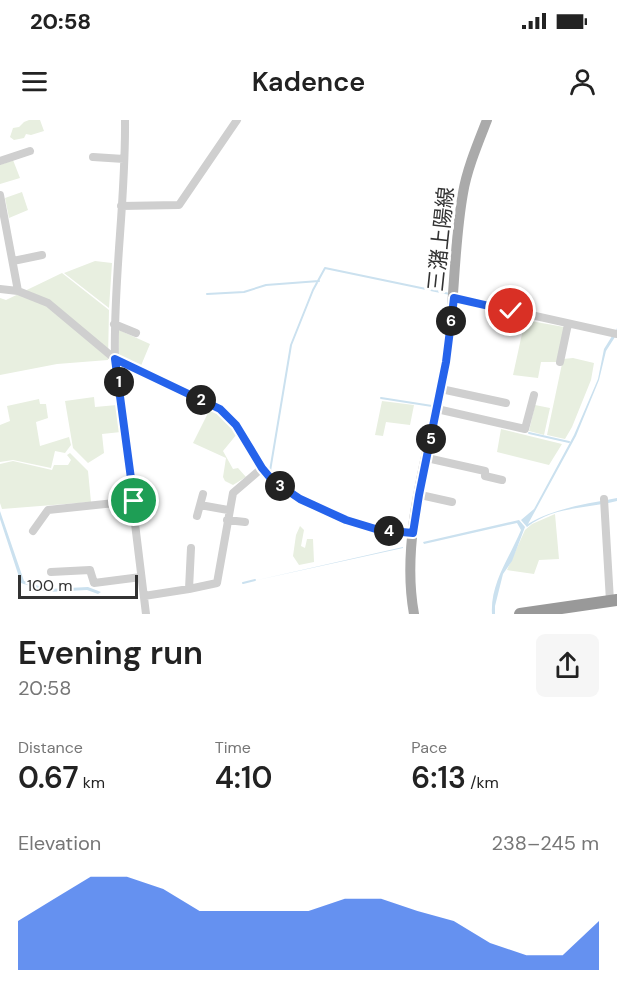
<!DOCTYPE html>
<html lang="en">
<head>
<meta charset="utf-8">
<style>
	:root { --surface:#fff; --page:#f6f6f6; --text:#222; --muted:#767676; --accent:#2563eb }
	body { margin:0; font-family:"DM Sans","Noto Sans JP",sans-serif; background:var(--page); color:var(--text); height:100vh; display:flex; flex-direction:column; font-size:22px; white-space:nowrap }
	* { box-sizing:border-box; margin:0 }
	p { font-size:20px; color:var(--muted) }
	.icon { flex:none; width:33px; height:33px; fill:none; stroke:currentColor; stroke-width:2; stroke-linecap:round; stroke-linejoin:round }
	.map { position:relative; height:494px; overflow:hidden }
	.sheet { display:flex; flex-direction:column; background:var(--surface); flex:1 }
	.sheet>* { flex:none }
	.scale { position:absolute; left:18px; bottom:15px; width:120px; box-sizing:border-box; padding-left:6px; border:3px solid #323232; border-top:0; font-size:16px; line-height:21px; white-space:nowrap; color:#323232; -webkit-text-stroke:4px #fff; paint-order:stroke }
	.pin { position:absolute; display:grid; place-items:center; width:51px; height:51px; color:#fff; margin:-26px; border:3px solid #fff; border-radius:50%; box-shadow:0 2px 6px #0007 }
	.km { position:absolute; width:30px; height:30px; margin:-15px; border-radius:50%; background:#222; color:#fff; font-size:16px; line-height:30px; text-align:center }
	.round { display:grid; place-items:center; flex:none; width:63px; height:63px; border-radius:9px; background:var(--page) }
	.summary { display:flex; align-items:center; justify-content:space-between; height:102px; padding:0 18px }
	h1 { font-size:33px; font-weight:600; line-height:45px }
	.metrics { display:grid; grid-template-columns:repeat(3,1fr); gap:9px; height:102px; padding:6px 18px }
	.metrics div { display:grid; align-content:center }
	.metrics b { font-size:30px; font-weight:600 }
	.metrics small { font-size:16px; font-weight:400 }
	.metrics p { font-size:16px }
	.chart { height:168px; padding:12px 18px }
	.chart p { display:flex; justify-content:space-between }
	.chart svg { width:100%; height:108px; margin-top:6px; fill:var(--accent); opacity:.7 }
	.status { display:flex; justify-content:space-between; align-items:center; height:42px; padding:0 30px; background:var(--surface); direction:ltr }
	.status svg { height:16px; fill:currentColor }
	header { display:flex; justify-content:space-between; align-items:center; height:78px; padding:0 18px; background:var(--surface); font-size:27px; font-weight:600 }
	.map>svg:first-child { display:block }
	.green { fill:#e8efe0 }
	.water { fill:#cbe1ef }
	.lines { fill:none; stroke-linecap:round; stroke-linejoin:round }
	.stream { stroke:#cbe1ef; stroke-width:2 }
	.minor { stroke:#cfcfcf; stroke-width:8 }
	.major { stroke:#aaa; stroke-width:10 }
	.highway { stroke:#999; stroke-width:12 }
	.route-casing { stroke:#fff; stroke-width:12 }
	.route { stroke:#2563eb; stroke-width:8 }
	.labels { text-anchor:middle; stroke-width:6; stroke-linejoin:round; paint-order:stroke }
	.street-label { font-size:21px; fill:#323232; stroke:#fff }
</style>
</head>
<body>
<div class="status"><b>20:58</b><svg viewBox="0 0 49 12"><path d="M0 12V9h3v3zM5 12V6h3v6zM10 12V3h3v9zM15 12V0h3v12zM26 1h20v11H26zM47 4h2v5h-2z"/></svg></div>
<header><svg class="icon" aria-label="menu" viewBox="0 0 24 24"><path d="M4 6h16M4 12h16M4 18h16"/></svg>Kadence<svg class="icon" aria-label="person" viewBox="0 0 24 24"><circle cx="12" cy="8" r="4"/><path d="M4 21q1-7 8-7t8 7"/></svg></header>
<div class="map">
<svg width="617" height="494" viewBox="0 0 617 494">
	<rect width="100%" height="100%" fill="#fff"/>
	<!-- green -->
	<path class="green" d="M29 0H40L44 11 31 15 26 14 24 18 14 20 10 17 13 8 19 7 24 2Z
		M13 40 20 58 0 64V45Z
		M22 72 28 90 9 98 5 78Z
		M95 141 112 143 109 188 64 153Z
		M62 153 109 190 108 240 57 244 0 255V178L6 180Z
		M525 200 564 207 557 242H541L538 258 513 255Z
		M119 210 150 224 140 248 119 236Z
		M573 238 594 243 591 260 572 307 565 319 547 315 563 239Z
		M94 277 95 287 117 285 121 312 102 314 104 333 88 343 73 328 65 281Z
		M39 279 40 284H46L48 298 36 302 40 326 69 317 71 325 65 333 55 331 51 348 13 340 0 342V305L10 301 7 286Z
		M382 281 414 285 410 305 386 302 383 316 375 315Z
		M535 285 550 288 544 315 529 311Z
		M210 289 219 293 237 314 223 331 233 349 238 348 246 357 233 365 225 361 223 357 226 338 193 323Z
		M501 309 562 324 549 345 497 332Z
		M70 333 88 351 91 382 2 389 0 383V344L13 341 52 350 54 345H68L71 340 67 335Z
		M555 394 559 439 539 440 534 454 507 450 525 410 532 404Z
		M300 406 304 410 301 426 305 428 307 419H313L314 442 299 445 293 436 296 415Z"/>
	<!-- water -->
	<path class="water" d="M617 208 615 217 606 231 599 260 576 316 528 404C555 388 586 384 617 378V381C586 389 554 386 527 407L521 400 534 389 574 315 598 259 604 229Z
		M0 391 24 461 48 469 88 467 101 472 98 474 87 470 47 472 21 463 0 399Z
		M519 400 525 407 512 441 503 454 495 486V494H492C490 463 510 437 521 410L517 403 424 424 423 422Z
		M403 427V428L253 461Z"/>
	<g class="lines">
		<!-- stream -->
		<path class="stream" d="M207 174 244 172 266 165 319 161
			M381 278 432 286
			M529 313 569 322
			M270 351 291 225 313 170 325 148 450 174
			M243 463 255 460"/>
		<!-- minor -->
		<path class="minor" d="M125 0C126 80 113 159 115 239L146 494
			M93 37 124 39
			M0 41 30 31
			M0 75 18 171
			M121 86 179 85 237 0
			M13 141 42 135
			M0 169 18 171 48 183 115 239 220 289 236 305 263 350 272 360 300 379 346 400 379 410 413 413
			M454 178 617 214
			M114 204 136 213
			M560 242 568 204
			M441 269 506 283
			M437 289 525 309 534 275
			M427 338 485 351V356L502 360
			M425 376 452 382
			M604 379 610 481
			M200 385 228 390
			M197 396 203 374
			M227 400 245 402
			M33 411 48 390 134 381
			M51 452 90 450 94 463 141 457
			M189 469 191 428
			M144 476 189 469 217 463 233 373 262 348"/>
		<!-- major -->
		<path class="major" d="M414 494C399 412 433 322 446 242 455 186 453 129 463 73 467 49 478 23 487 0"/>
		<!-- highway -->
		<path class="highway" d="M520 494 617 480"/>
	</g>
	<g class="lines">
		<!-- route casing -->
		<g class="route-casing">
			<path id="route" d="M134 381 115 239 220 289 236 305 262 348 272 360 300 379 346 400 379 410 413 413 419 375 446 242 454 178 511 191"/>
		</g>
		<!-- route -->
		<use href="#route" class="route"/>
	</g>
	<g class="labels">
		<!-- street labels -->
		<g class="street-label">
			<text transform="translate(441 119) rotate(-84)" y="7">三潴上陽線</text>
		</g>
	</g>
</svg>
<div class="scale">100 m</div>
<div class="pin" style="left:134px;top:381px;background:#1e9e55"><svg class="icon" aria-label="arrive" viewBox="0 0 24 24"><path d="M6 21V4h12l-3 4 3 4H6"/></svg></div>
<div class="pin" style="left:511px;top:191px;background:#d93025"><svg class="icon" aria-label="check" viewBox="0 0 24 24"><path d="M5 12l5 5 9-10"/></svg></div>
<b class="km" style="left:119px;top:262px">1</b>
<b class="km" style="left:201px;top:280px">2</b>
<b class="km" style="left:280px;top:366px">3</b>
<b class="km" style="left:389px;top:411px">4</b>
<b class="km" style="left:431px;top:319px">5</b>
<b class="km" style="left:451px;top:201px">6</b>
</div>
<section class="sheet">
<div class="summary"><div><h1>Evening run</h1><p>20:58</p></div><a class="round"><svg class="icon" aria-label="share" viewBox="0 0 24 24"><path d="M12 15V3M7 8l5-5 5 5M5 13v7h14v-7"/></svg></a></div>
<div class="metrics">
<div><p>Distance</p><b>0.67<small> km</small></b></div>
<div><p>Time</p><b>4:10</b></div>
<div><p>Pace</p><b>6:13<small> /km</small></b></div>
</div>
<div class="chart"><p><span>Elevation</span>238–245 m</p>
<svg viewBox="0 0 160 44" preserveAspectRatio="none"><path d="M0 44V24L10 15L20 6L30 6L40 11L50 20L60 20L70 20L80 20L90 15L100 15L110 20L120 24L130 33L140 38L150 38L160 24V44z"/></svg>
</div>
</section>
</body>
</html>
